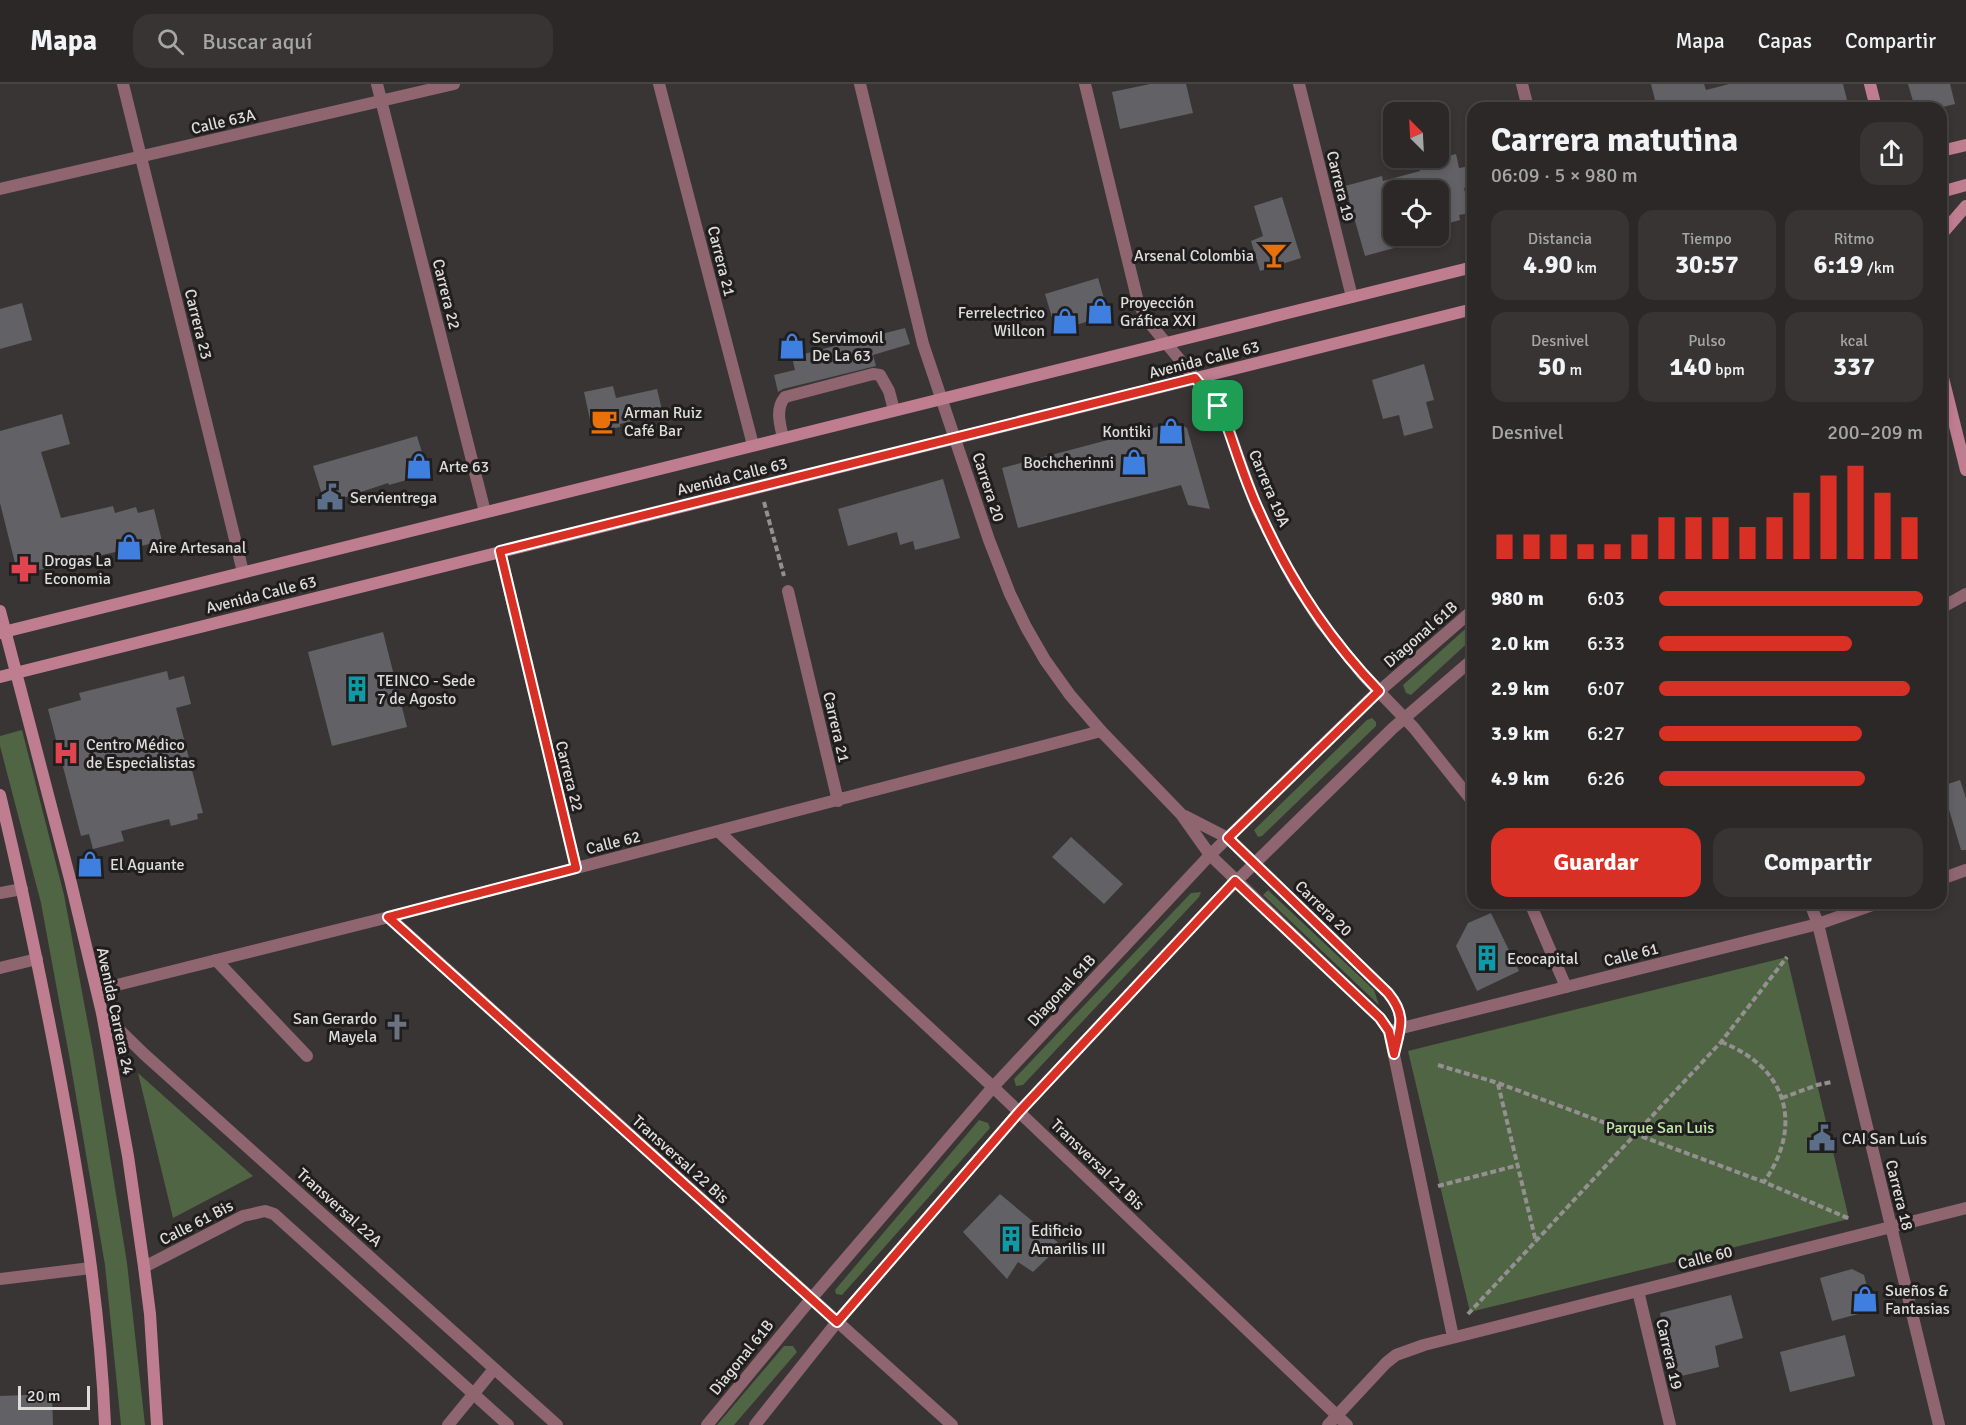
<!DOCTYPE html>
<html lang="es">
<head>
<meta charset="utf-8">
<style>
	:root { --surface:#2b2827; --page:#373433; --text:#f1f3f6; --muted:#a6a6a7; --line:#474444; --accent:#d93025 }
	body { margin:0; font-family:Signika,sans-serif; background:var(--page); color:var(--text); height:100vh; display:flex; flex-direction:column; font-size:22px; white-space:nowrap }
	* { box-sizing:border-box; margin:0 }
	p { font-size:20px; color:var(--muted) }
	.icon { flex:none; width:33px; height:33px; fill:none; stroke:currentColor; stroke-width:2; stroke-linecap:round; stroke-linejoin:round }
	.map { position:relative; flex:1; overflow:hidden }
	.panel { position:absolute; left:1467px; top:18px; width:480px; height:807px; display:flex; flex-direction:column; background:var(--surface); border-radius:18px; box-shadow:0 3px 9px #0003,0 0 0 2px var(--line) }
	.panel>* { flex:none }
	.needle { width:39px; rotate:336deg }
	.fabs { position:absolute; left:1383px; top:18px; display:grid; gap:12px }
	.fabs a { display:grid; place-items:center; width:66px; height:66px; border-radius:12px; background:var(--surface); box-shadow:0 3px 9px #0003,0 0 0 2px var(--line); font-size:30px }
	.scale { position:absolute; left:18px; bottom:15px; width:72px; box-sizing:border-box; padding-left:6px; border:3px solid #dfdddc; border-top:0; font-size:16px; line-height:21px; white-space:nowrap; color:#dfdddc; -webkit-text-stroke:4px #1f1d1d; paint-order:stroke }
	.pin { position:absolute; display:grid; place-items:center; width:51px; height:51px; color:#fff; margin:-26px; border-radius:12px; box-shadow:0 3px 9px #0006 }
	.round { display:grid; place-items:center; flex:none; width:63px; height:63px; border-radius:18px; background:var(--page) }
	.summary { display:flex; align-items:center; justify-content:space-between; height:102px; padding:0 24px }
	h1 { font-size:33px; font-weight:700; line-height:45px }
	.metrics { display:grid; grid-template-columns:repeat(3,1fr); gap:9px; height:102px; padding:6px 24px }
	.metrics div { display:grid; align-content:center; border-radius:15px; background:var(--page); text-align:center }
	.metrics b { font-size:26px; font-weight:700 }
	.metrics small { font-size:16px; font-weight:400 }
	.metrics p { font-size:16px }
	.chart { height:168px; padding:12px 24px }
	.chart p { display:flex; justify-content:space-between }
	.chart svg { width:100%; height:108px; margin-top:6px; stroke:var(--accent); stroke-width:6 }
	.primary-button { display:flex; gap:12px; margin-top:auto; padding:12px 24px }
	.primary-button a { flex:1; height:69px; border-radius:18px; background:var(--accent); color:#fff; font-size:24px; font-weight:700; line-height:69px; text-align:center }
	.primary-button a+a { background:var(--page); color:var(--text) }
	ul { padding:0 24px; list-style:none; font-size:20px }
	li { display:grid; grid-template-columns:96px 72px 1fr; align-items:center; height:45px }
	li i { height:15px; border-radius:8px; background:var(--accent) }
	header { display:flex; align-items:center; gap:36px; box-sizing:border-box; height:84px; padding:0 30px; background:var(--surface); border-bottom:2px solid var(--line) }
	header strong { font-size:28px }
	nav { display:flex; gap:33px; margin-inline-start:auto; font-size:21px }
	.search { width:420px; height:54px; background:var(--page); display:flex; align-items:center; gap:15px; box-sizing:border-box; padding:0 21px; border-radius:18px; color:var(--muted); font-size:22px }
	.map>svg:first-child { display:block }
	.green { fill:#4f6543 }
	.building { fill:#626165 }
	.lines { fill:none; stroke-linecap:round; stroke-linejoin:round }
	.path { stroke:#93908f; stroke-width:4; stroke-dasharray:6 3; stroke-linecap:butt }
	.service { stroke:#8f6570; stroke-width:12 }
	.minor { stroke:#8f6570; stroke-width:12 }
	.tertiary { stroke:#8f6570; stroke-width:12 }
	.secondary { stroke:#bf7e8f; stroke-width:12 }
	.route-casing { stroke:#fff; stroke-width:12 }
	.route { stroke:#d93025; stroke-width:8 }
	.labels { text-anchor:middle; stroke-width:6; stroke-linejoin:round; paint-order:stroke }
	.street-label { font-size:16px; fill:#dfdddc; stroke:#1f1d1d }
	.poi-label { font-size:16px; fill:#dfdddc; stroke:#1f1d1d; text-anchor:start }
	.park-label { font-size:16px; fill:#bfe8a9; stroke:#1f1d1d }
</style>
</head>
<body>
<header>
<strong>Mapa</strong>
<div class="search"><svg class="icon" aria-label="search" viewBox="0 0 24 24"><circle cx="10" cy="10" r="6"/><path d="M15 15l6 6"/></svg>Buscar aquí</div>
<nav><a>Mapa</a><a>Capas</a><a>Compartir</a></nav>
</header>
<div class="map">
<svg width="1966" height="1341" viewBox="0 0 1966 1341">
	<rect width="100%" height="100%" fill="#393534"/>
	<!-- green -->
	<path class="green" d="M1473 538V554L1411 611 1406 609 1403 601Z
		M1372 634 1376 638V642L1262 752 1258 753 1254 746 1367 636Z
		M22 646 64 811 93 967 127 1179 145 1341H121L105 1181 69 971 41 819 0 662V652Z
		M1268 806 1374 906 1379 921 1263 811Z
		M1201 808 1199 813 1023 1001 1016 1002 1014 995 1191 809Z
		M1787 873 1849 1135 1470 1228 1408 967Z
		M138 989 253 1092 173 1134Z
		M979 1036 988 1039 990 1044 842 1211 836 1210 835 1206Z
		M784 1262H793L797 1268 734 1341H717Z"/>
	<!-- building -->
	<path class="building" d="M1150 0H1186L1193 29 1120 45 1112 8Z
		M1651 0H1704L1706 6 1729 0H1843L1849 24H1657Z
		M1908 0H1950L1955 20 1939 24H1915Z
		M1456 70 1459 84 1465 83 1470 103 1464 104 1470 129 1459 131 1460 136 1438 142V106H1394V164L1365 172 1345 102 1382 92 1383 97 1420 87V79Z
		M1282 113 1301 174 1260 187 1251 157 1263 152 1254 122Z
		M1098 194 1109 231 1056 247 1045 210Z
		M22 219 32 256 0 265V225Z
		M905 244 910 260 873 271 876 282 783 305 778 308 774 291 795 286 792 273Z
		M1424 280 1434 316 1426 318 1433 344 1404 352 1399 331 1383 335 1372 296Z
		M613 302 616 314 657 305 663 330 620 340V343L593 349 584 308Z
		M62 330 70 360 41 368 61 434 113 422 115 429 136 423 138 429 154 425 162 457 18 491 0 419V347Z
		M1176 338 1187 344 1210 425 1188 421 1181 401 1018 444 1002 384Z
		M417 352 427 385 415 389 417 393 389 401 388 399 325 420 313 382Z
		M943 395 960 454 915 466 913 457 900 461 897 448 848 462 838 425Z
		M383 548 407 643 332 662 308 568Z
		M167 587 169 596 184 592 191 620 176 624 203 729 197 730 198 735 171 742 169 735 121 747 124 757 93 765 89 750 81 752 48 625 81 616 79 609Z
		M1960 696 1966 714V766H1961L1942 702Z
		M1071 753 1123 800 1104 820 1052 773Z
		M1491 829 1519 887 1477 907 1456 862 1468 839Z
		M1000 1110 1061 1161 1033 1188 1018 1178 1007 1195 963 1148Z
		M1852 1185 1864 1191 1873 1226 1832 1237 1820 1194Z
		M1731 1211 1743 1254 1715 1262 1719 1283 1673 1294 1660 1229Z
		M1845 1251 1855 1292 1790 1308 1780 1268Z
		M52 1310 53 1341H0V1312Z"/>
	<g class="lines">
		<!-- path -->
		<path class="path" d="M764 418 784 492
			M1721 958C1787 983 1804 1041 1764 1098
			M1438 981 1498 999 1764 1098 1850 1135
			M1498 1000 1536 1158
			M1782 1014 1817 1001 1832 998
			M1438 1102 1519 1081
			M1468 1230 1721 958 1787 873"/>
		<!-- service -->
		<path class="service" d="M783 354C780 340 775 325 785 313L873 290 880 291 889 307 894 326
			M0 809 22 805
			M216 876 307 972"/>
		<!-- minor -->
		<path class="minor" d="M123 0 243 488
			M377 0 485 428
			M659 0 753 361
			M1299 0 1352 213
			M1522 0 1528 24
			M0 105 454 0
			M500 467 576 784
			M788 507 838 717
			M1941 524 1966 510
			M718 747 993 1003 1347 1341
			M1941 795 1966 786
			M1810 819 1818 840 1878 819
			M389 833 952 1341
			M0 884 37 875
			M97 906 389 833 1101 647
			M1390 947 1566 903
			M0 1195 91 1184
			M1638 1207 1670 1341
			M448 1341 494 1285"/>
		<!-- tertiary -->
		<path class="tertiary" d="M860 0 923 260 989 456 1010 510 1026 543 1045 576 1070 611 1101 647 1181 730 1210 771 1380 934 1389 947 1453 1253
			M1085 0 1138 218 1147 236 1218 322 1225 336 1258 427 1293 495 1320 537 1363 591 1414 644 1473 718
			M1185 732 1228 754 1388 909C1406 931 1401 941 1394 966
			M1530 819 1566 903 1818 840 1939 1341
			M102 929 144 970 557 1341
			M144 1183 243 1132 265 1127 274 1130 508 1341
			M707 1341 811 1215 993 1003 1210 771 1369 616 1473 526
			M755 1341 837 1238 1019 1028 1214 819 1393 644 1473 575
			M1328 1341 1386 1279 1396 1271 1424 1261 1966 1124"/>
		<!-- secondary -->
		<path class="secondary" d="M1870 0 1876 24
			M1941 67 1966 61
			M1941 108 1966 101
			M1941 151 1966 122
			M1941 286 1966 386
			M0 527 70 795 102 929 128 1072 144 1183 150 1230 157 1341
			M0 549 1473 183
			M0 593 1473 225
			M0 711C21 798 39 885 56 973 79 1094 100 1217 105 1341"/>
	</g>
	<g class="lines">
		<!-- route casing -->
		<g class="route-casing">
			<path id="route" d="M1195 294 1218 322 1225 336C1236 366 1245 398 1259 427 1288 493 1329 555 1379 607L1228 754 1388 909C1407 932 1400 944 1394 970L1389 947 1380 934 1235 797 1019 1028 837 1238 388 833 576 784 500 467Z"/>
		</g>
		<!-- route -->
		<use href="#route" class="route"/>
	</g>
	<!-- icons -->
	<defs>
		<g id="bar-bare" transform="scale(2.07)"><path d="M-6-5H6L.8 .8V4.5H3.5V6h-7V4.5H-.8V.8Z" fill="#e8710a" stroke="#1f1d1d" stroke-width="2.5" paint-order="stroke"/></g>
		<g id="shop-bare" transform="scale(2.07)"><path d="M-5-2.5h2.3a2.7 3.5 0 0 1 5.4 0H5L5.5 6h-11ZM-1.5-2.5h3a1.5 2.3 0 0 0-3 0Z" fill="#3f7fe0" stroke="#1f1d1d" stroke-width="2.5" paint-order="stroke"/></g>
		<g id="cafe-bare" transform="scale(2.07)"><path d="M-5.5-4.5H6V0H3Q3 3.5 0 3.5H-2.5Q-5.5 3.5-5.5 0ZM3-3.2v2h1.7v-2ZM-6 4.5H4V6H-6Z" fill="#e8710a" stroke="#1f1d1d" stroke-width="2.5" paint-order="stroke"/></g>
		<g id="civic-bare" transform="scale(2.07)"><path d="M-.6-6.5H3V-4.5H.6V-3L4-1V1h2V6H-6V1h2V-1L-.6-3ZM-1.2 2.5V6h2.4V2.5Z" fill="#5c6f8a" stroke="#1f1d1d" stroke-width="2.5" paint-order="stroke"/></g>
		<g id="pharmacy-bare" transform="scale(2.07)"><path d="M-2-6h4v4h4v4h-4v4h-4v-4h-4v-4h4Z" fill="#e0444e" stroke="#1f1d1d" stroke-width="2.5" paint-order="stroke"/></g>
		<g id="building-bare" transform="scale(2.07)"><path d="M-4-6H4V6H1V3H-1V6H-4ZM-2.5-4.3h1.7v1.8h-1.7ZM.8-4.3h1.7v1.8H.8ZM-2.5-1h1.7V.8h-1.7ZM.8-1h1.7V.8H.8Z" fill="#0f9aa8" stroke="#1f1d1d" stroke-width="2.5" paint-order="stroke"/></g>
		<g id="hospital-bare" transform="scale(2.07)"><path d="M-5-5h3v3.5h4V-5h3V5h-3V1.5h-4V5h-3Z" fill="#e0444e" stroke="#1f1d1d" stroke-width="2.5" paint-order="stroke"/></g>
		<g id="church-bare" transform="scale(2.07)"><path d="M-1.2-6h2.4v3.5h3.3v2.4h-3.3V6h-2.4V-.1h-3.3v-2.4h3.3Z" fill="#6b7280" stroke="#1f1d1d" stroke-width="2.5" paint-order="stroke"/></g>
	</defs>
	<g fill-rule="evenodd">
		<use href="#bar-bare" x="1274" y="171"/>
		<use href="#shop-bare" x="1100" y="227"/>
		<use href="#shop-bare" x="1065" y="237"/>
		<use href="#shop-bare" x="792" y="262"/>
		<use href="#cafe-bare" x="604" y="337"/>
		<use href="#shop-bare" x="1171" y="347"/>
		<use href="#shop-bare" x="1134" y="378"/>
		<use href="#shop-bare" x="419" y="382"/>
		<use href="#civic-bare" x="330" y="413"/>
		<use href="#shop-bare" x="129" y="463"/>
		<use href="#pharmacy-bare" x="24" y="485"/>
		<use href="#building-bare" x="357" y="605"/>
		<use href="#hospital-bare" x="66" y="669"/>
		<use href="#shop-bare" x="90" y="780"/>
		<use href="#building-bare" x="1487" y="874"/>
		<use href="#church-bare" x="397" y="943"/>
		<use href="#civic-bare" x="1822" y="1054"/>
		<use href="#building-bare" x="1011" y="1155"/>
		<use href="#shop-bare" x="1865" y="1215"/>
	</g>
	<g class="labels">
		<!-- street labels -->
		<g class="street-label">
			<text transform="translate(223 37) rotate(-13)" y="6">Calle 63A</text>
			<text transform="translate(1341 102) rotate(76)" y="6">Carrera 19</text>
			<text transform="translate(722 177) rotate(76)" y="6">Carrera 21</text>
			<text transform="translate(447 210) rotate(76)" y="6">Carrera 22</text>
			<text transform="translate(199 240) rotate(76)" y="6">Carrera 23</text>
			<text transform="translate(1204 275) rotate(-14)" y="6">Avenida Calle 63</text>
			<text transform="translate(732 392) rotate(-14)" y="6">Avenida Calle 63</text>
			<text transform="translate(989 403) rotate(72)" y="6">Carrera 20</text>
			<text transform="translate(1270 404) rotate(67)" y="6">Carrera 19A</text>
			<text transform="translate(261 510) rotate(-14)" y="6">Avenida Calle 63</text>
			<text transform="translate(1420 550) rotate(-41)" y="6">Diagonal 61B</text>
			<text transform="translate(837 643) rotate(77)" y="6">Carrera 21</text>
			<text transform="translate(570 692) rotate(76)" y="6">Carrera 22</text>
			<text transform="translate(613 758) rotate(-14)" y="6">Calle 62</text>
			<text transform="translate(1324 824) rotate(44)" y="6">Carrera 20</text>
			<text transform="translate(1631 870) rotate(-14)" y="6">Calle 61</text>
			<text transform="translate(1061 906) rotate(-47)" y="6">Diagonal 61B</text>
			<text transform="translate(116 927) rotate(78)" y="6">Avenida Carrera 24</text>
			<text transform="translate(681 1075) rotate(42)" y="6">Transversal 22 Bis</text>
			<text transform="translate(1098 1080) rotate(44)" y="6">Transversal 21 Bis</text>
			<text transform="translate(1900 1111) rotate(76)" y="6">Carrera 18</text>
			<text transform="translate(340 1123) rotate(42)" y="6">Transversal 22A</text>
			<text transform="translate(196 1138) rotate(-27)" y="6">Calle 61 Bis</text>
			<text transform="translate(1705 1173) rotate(-14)" y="6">Calle 60</text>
			<text transform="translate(1670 1270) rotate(77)" y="6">Carrera 19</text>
			<text transform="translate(741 1273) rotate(-51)" y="6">Diagonal 61B</text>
		</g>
		<!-- poi labels -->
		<g class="poi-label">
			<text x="1254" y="177" text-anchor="end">Arsenal Colombia</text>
			<text x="1120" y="224">Proyección<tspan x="1120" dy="18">Gráfica XXI</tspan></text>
			<text x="1045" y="234" text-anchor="end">Ferrelectrico<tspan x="1045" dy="18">Willcon</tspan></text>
			<text x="812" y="259">Servimovil<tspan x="812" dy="18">De La 63</tspan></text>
			<text x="624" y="334">Arman Ruiz<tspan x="624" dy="18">Café Bar</tspan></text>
			<text x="1151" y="353" text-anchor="end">Kontiki</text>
			<text x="1114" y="384" text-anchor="end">Bochcherinni</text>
			<text x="439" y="388">Arte 63</text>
			<text x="350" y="419">Servientrega</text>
			<text x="149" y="469">Aire Artesanal</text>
			<text x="44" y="482">Drogas La<tspan x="44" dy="18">Economia</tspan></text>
			<text x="377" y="602">TEINCO - Sede<tspan x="377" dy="18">7 de Agosto</tspan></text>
			<text x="86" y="666">Centro Médico<tspan x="86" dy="18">de Especialistas</tspan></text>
			<text x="110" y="786">El Aguante</text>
			<text x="1507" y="880">Ecocapital</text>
			<text x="377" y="940" text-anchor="end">San Gerardo<tspan x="377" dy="18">Mayela</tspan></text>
			<text x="1842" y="1060">CAI San Luís</text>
			<text x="1031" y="1152">Edificio<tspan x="1031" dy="18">Amarilis III</tspan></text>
			<text x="1885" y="1212">Sueños &amp;<tspan x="1885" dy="18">Fantasias</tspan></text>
		</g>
		<!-- park labels -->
		<g class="park-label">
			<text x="1660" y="1049">Parque San Luis</text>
		</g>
	</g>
</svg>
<div class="fabs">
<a><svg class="needle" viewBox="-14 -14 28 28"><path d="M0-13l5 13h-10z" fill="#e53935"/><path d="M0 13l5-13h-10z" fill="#a6a6a7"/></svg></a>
<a><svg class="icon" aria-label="locate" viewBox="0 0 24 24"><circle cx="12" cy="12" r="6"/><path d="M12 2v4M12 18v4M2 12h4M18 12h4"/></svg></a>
</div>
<div class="scale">20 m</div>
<div class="pin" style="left:1218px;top:322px;background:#1e9e55"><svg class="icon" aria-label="arrive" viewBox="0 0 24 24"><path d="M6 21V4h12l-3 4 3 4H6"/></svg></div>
<section class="panel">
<div class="summary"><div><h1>Carrera matutina</h1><p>06:09 · 5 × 980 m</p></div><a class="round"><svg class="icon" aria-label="share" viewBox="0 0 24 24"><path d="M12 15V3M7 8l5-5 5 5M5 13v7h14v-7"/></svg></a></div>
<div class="metrics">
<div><p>Distancia</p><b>4.90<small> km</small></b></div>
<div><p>Tiempo</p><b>30:57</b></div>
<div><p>Ritmo</p><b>6:19<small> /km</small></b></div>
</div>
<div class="metrics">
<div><p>Desnivel</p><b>50<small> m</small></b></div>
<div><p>Pulso</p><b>140<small> bpm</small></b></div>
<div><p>kcal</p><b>337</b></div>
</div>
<div class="chart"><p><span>Desnivel</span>200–209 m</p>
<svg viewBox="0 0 160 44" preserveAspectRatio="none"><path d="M5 44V34M15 44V34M25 44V34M35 44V38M45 44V38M55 44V34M65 44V27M75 44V27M85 44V27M95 44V31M105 44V27M115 44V17M125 44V10M135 44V6M145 44V17M155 44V27"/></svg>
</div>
<ul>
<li><b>980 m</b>6:03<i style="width:100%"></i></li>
<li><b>2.0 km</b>6:33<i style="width:73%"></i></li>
<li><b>2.9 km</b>6:07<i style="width:95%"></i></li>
<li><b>3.9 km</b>6:27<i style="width:77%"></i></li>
<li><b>4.9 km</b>6:26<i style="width:78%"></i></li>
</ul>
<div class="primary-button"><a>Guardar</a><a>Compartir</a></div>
</section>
</div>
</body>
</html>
